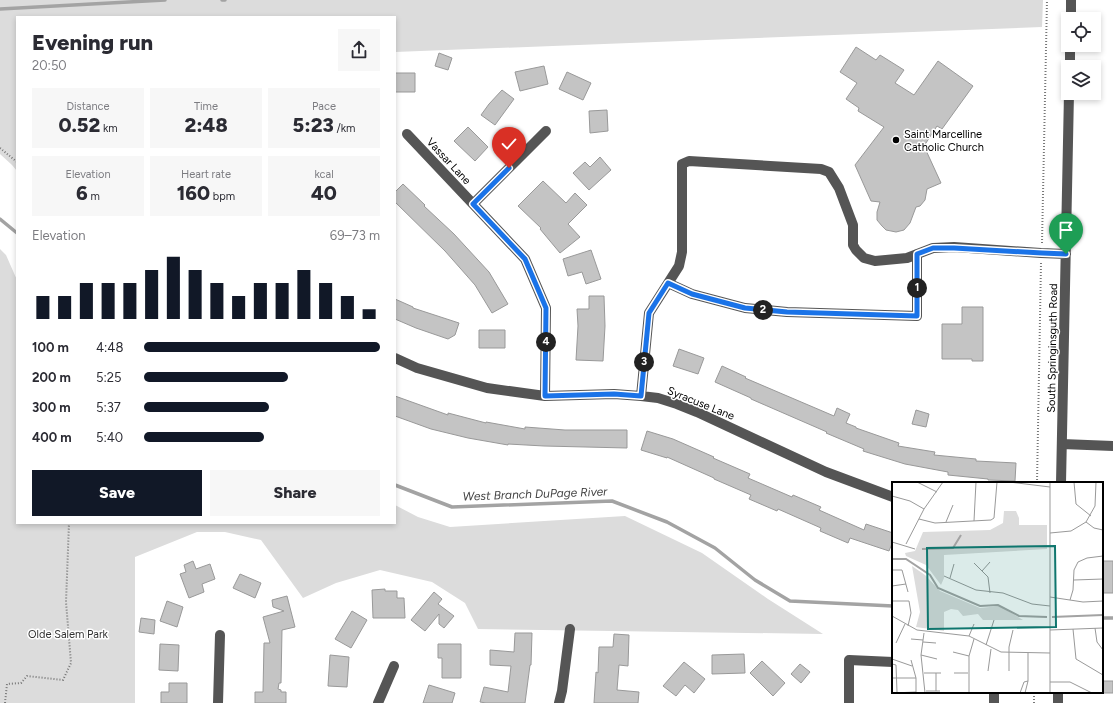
<!DOCTYPE html>
<html lang="en">
<head>
<meta charset="utf-8">
<style>
	:root { --surface:#fff; --page:#f7f7f7; --text:#2b2b33; --muted:#7c7c81; --accent:#111827 }
	body { margin:0; font-family:Figtree,sans-serif; background:var(--page); color:var(--text); height:100vh; display:flex; flex-direction:column; font-size:15px; white-space:nowrap }
	* { box-sizing:border-box; margin:0 }
	p { font-size:13px; color:var(--muted) }
	.icon { flex:none; width:22px; height:22px; fill:none; stroke:currentColor; stroke-width:2; stroke-linecap:round; stroke-linejoin:round }
	.map { position:relative; flex:1; overflow:hidden }
	.sheet { position:absolute; left:16px; top:16px; width:380px; height:508px; display:flex; flex-direction:column; background:var(--surface); border-radius:0px; box-shadow:0 2px 6px #0003 }
	.sheet>* { flex:none }
	.tools { position:absolute; left:1061px; top:12px; display:grid; gap:8px }
	.tools a { display:grid; place-items:center; width:40px; height:40px; border-radius:0px; background:var(--surface); box-shadow:0 2px 6px #0003; font-size:20px }
	.pin { position:absolute; display:grid; place-items:center; width:34px; height:34px; color:#fff; margin:-41px -17px; border-radius:50% 50% 50% 0; rotate:-45deg; box-shadow:0 0 4px #0007 }
	.pin .icon { rotate:45deg }
	.km { position:absolute; width:20px; height:20px; margin:-10px; border-radius:50%; background:#222; color:#fff; font-size:11px; line-height:20px; text-align:center }
	.round { display:grid; place-items:center; flex:none; width:42px; height:42px; border-radius:0px; background:var(--page) }
	.head { display:flex; align-items:center; justify-content:space-between; height:68px; padding:0 16px }
	h1 { font-size:22px; font-weight:800; line-height:30px }
	.metrics { display:grid; grid-template-columns:repeat(3,1fr); gap:6px; height:68px; padding:4px 16px }
	.metrics div { display:grid; align-content:center; border-radius:0px; background:var(--page); text-align:center }
	.metrics b { font-size:20px; font-weight:800 }
	.metrics small { font-size:11px; font-weight:400 }
	.metrics p { font-size:11px }
	.chart { height:112px; padding:8px 16px }
	.chart p { display:flex; justify-content:space-between }
	.chart svg { width:100%; height:72px; margin-top:4px; stroke:var(--accent); stroke-width:6 }
	.action { display:flex; gap:8px; margin-top:auto; padding:8px 16px }
	.action a { flex:1; height:46px; border-radius:0px; background:var(--accent); color:#fff; font-size:16px; font-weight:800; line-height:46px; text-align:center }
	.action a+a { background:var(--page); color:var(--text) }
	ul { padding:0 16px; list-style:none; font-size:13px }
	li { display:grid; grid-template-columns:64px 48px 1fr; align-items:center; height:30px }
	li i { height:10px; border-radius:5px; background:var(--accent) }
	.map>svg:first-child { display:block }
	.green { fill:#dcdcdc }
	.lines { fill:none; stroke-linecap:round; stroke-linejoin:round }
	.stream { stroke:#a3a3a3; stroke-width:3.5 }
	.building { fill:#c4c4c4; stroke:#999 }
	.path { stroke:#777; stroke-width:2; stroke-dasharray:1 2; stroke-linecap:butt }
	.minor { stroke:#555; stroke-width:10 }
	.route-casing { stroke:#fff; stroke-width:8 }
	.route { stroke:#1a73e8; stroke-width:5 }
	.poi-dot { fill:#000; stroke:#fff; stroke-width:1.5 }
	.labels { text-anchor:middle; stroke-width:3; stroke-linejoin:round; paint-order:stroke }
	.poi-label { font-size:11px; fill:#000; stroke:#fff; text-anchor:start }
	.street-label { font-size:11px; fill:#000; stroke:#fff }
	.park-label { font-size:11px; fill:#333; stroke:#fff }
	.water-label { font-size:12px; font-style:italic; fill:#444; stroke:#fff }
	.inset-river { fill:none; stroke:#a3a3a3; stroke-width:2 }
	.inset-road { fill:none; stroke:#999; stroke-width:1 }
	.view { fill:#0f766e; fill-opacity:0.15; stroke:#0f766e; stroke-width:2 }
	.inset-edge { fill:none; stroke:#000; stroke-width:2 }
</style>
</head>
<body>
<div class="map">
<svg width="1113" height="703" viewBox="0 0 1113 703">
	<rect width="100%" height="100%" fill="#fff"/>
	<!-- green -->
	<path class="green" d="M0 0H1043L1042 27 395 52V17H17V171L12 165 0 154Z
		M0 249 6 255 17 280V523H395V505L418 517 450 527 625 516 702 553 768 599 823 634 478 629 465 603 432 582 380 570 336 583 303 598 261 540 225 532H197L135 557V703H0Z"/>
	<g class="lines">
		<!-- stream -->
		<path class="stream" d="M222 0H225
			M0 9 165 0
			M0 219 17 233
			M395 485 452 507 612 501 667 522 715 548 755 580 790 601 893 606
			M1102 618H1113"/>
	</g>
	<!-- building -->
	<path class="building" d="M856 47 876 60 880 55 904 70 895 83 914 95 938 61 973 86 942 129 937 126 924 146 941 183 927 189 925 200 920 206 916 207 910 223 904 230 896 232 886 230 882 226 877 220V212L880 202 871 201 855 165 884 127 858 111 859 108 846 99 857 83 840 72Z
		M439 53 452 58 448 70 435 66Z
		M544 66 548 84 520 91 515 72Z
		M567 72 591 83 583 100 559 89Z
		M395 73H415V92H395Z
		M502 90 514 99 495 125 481 115 489 104Z
		M607 110 608 131 590 133 589 111Z
		M468 127 488 147 475 161 454 141Z
		M600 157 611 170 589 190 573 173 585 162 590 167Z
		M543 181 566 203 575 193 587 205 568 224 580 237 560 253 540 229 541 228 518 206Z
		M403 184 425 205 424 206 454 234 489 272 508 304 492 313 475 285 445 251 395 202V192Z
		M591 250 601 279 586 284 582 272 568 276 563 259Z
		M589 296H604L605 326 603 361 576 360 578 326 577 309H589Z
		M395 299 413 307V308L459 323 455 335 448 339 416 328 395 319Z
		M962 307H983V361H972V359H942V324H962Z
		M479 330H505V348H479Z
		M679 349 704 358 698 374 673 366Z
		M722 366 746 377 745 378 834 416 837 408 850 414 846 423 856 427V428L899 443 898 446 935 452 934 455 976 459V461L1016 463 1015 481 988 480V479L948 475V472L905 464 863 451 864 449 826 433 827 432 751 399V398L715 382Z
		M395 396 448 415V413L486 423V422L525 429V427L565 430H627V448L544 446 508 444V445L468 438 431 429 395 416Z
		M916 410 929 414 926 427 912 424Z
		M647 431 673 439 714 457 713 458 750 474 748 478 792 497 793 495 821 507 819 510 864 530 866 524 893 533V541L889 551 850 538 848 543 820 531 821 528 778 509 777 511 749 499 751 495 714 479V478L667 457V458L641 450Z
		M193 561 196 569 210 564 215 579 202 584 204 592 189 598 180 574 186 572 184 565Z
		M1103 561H1113V593H1102Z
		M240 574 261 583 255 598 233 588Z
		M385 589V591H397V598H404L405 618H373L372 590Z
		M434 592 442 599 438 604 454 616 444 628 439 624V614L425 631 411 620Z
		M287 596 295 627 282 630 281 683H279L278 689 281 690V692H286V703H255V692H263L264 643H270L263 617 284 611 273 607 272 600Z
		M167 601 183 607 177 627 160 621Z
		M352 611 367 620 351 648 335 639Z
		M141 618 155 620 154 634 139 632Z
		M515 633H532L531 665H530L525 703H486L480 702 484 687 508 692 511 666 490 665V650L514 652Z
		M614 634 629 635 628 666 619 665 617 690 639 692 638 703H594L596 672 598 673 599 647H613Z
		M160 644 179 645 178 671 159 670Z
		M438 644H461V678H442V658H438Z
		M744 654 745 673 712 674V655Z
		M330 655 349 657 347 687 328 686Z
		M762 661 785 683 773 696 750 673Z
		M684 662 705 679 694 693 685 685 676 696 663 686Z
		M800 664 810 672 801 683 791 674Z
		M1102 681H1113V693H1102Z
		M169 683H187V703H161V692H169Z
		M429 685 455 693 452 703H423Z"/>
	<g class="lines">
		<!-- path -->
		<path class="path" d="M0 148 17 162
			M1042 243 1047 0
			M1037 483 1041 263
			M5 703 7 684 21 683 27 676 63 680 71 663 66 602 69 523
			M1034 703V692"/>
		<!-- minor -->
		<path class="minor" d="M1071 19V0
			M1070 67V45
			M407 134 525 259 546 308 545 396
			M473 204 546 131
			M668 283 692 294 745 308 787 312 917 316V254
			M395 358 417 368 487 388 545 396 614 394 641 396 658 398 677 404 697 412 826 472 893 497
			M641 396 649 313 679 266 682 252V164L689 161 821 169 829 172 839 188 853 225V245L856 250 864 258 875 261 907 258 933 248 954 247 1041 253 1066 254
			M1062 444 1113 446
			M1061 483 1069 93
			M218 703 220 635
			M378 703 394 666
			M559 703 562 691 570 629
			M849 703V660L893 662
			M994 703V692
			M1058 703V692"/>
	</g>
	<g class="lines">
		<!-- route casing -->
		<g class="route-casing">
			<path id="route" d="M509 168 473 204 525 259 546 308 545 396 614 394 641 396 649 313 668 283 692 294 745 308 787 312 917 316V254L933 248H954L1042 253 1066 254"/>
		</g>
		<!-- route -->
		<use href="#route" class="route"/>
	</g>
	<!-- markers -->
	<circle class="poi-dot" cx="896" cy="140" r="4"/>
	<g class="labels">
		<!-- poi labels -->
		<g class="poi-label">
			<text x="904" y="138">Saint Marcelline<tspan x="904" dy="13">Catholic Church</tspan></text>
		</g>
		<!-- street labels -->
		<g class="street-label">
			<text transform="translate(449 161) rotate(47)" y="4">Vassar Lane</text>
			<text transform="translate(1052 348) rotate(-89)" y="4">South Springinsguth Road</text>
			<text transform="translate(701 403) rotate(22)" y="4">Syracuse Lane</text>
		</g>
		<!-- park labels -->
		<g class="park-label">
			<text x="68" y="638">Olde Salem Park</text>
		</g>
		<!-- water labels -->
		<g class="water-label">
			<text transform="translate(535 494) rotate(-2)" y="4">West Branch DuPage River</text>
		</g>
	</g>
	<!-- overview -->
	<g transform="translate(892 482)">
		<rect width="211" height="211" fill="#fff"/>
		<path d="M112 29H124L127 36V43H155V67L52 73V96L49 103 34 83 14 74 13 71 23 69 31 50 98 48 111 41ZM20 84 33 93 48 109 88 126 108 124 131 138H91L86 132 71 134 66 128 59 127 52 130V149L24 145 28 130Z" fill="#dcdcdc"/>
		<path class="inset-river" d="M30 67 61 66 69 53M0 77H14L38 93 46 106 88 124 106 123 127 134 155 135M160 135 211 133"/>
		<path class="inset-road" d="M25 0 45 10M117 0 158 5M182 0 184 22 199 34M0 14 18 19 32 27M27 37 43 41 99 38 102 36 105 0M82 39 84 0M54 40 61 23M194 40 202 46 211 48M158 51 179 49 194 40 203 24 204 0M0 60 23 67M14 62 32 27 51 0M82 81 96 95 98 111M0 88H10L16 110M90 89 98 80M52 94 84 108 111 111 140 122 158 124M58 96 62 82M182 98 211 97M0 104 14 102M158 115 191 120 211 119M178 118 181 108 182 88 186 80 195 76 211 74M0 119H17L19 131 16 144M0 134 25 148 77 154 109 170 158 171M203 146 205 160 211 168M181 147 184 177 211 193M158 148 211 146M32 151 29 173 33 211M77 154 82 142M19 157 31 158M31 160 44 161M4 161 13 142M94 163 102 138M61 170 77 174M29 173 45 177M0 177 20 184M0 182 4 183 5 210M96 189 99 167M117 189V165L121 148M32 191H49M44 191V209M62 191H76M0 196H24M158 200H178L200 211M34 209H48M0 211 24 210V196L19 178M77 211V174L82 157M128 211 132 200 136 199M133 211 136 199V171M158 211V0"/>
		<path class="view" d="M163 64 164 145 36 147 35 66Z"/>
		<rect width="211" height="211" class="inset-edge"/>
	</g>
</svg>
<div class="tools">
<a><svg class="icon" aria-label="locate" viewBox="0 0 24 24"><circle cx="12" cy="12" r="6"/><path d="M12 2v4M12 18v4M2 12h4M18 12h4"/></svg></a>
<a><svg class="icon" aria-label="layers" viewBox="0 0 24 24"><path d="M12 4l9 5-9 5-9-5zM3 14l9 5 9-5"/></svg></a>
</div>
<div class="pin" style="left:1066px;top:254px;background:#1e9e55"><svg class="icon" aria-label="arrive" viewBox="0 0 24 24"><path d="M6 21V4h12l-3 4 3 4H6"/></svg></div>
<div class="pin" style="left:509px;top:168px;background:#d93025"><svg class="icon" aria-label="check" viewBox="0 0 24 24"><path d="M5 12l5 5 9-10"/></svg></div>
<b class="km" style="left:917px;top:288px">1</b>
<b class="km" style="left:763px;top:310px">2</b>
<b class="km" style="left:644px;top:362px">3</b>
<b class="km" style="left:546px;top:342px">4</b>
<section class="sheet">
<div class="head"><div><h1>Evening run</h1><p>20:50</p></div><a class="round"><svg class="icon" aria-label="share" viewBox="0 0 24 24"><path d="M12 15V3M7 8l5-5 5 5M5 13v7h14v-7"/></svg></a></div>
<div class="metrics">
<div><p>Distance</p><b>0.52<small> km</small></b></div>
<div><p>Time</p><b>2:48</b></div>
<div><p>Pace</p><b>5:23<small> /km</small></b></div>
</div>
<div class="metrics">
<div><p>Elevation</p><b>6<small> m</small></b></div>
<div><p>Heart rate</p><b>160<small> bpm</small></b></div>
<div><p>kcal</p><b>40</b></div>
</div>
<div class="chart"><p><span>Elevation</span>69–73 m</p>
<svg viewBox="0 0 160 44" preserveAspectRatio="none"><path d="M5 44V30M15 44V30M25 44V22M35 44V22M45 44V22M55 44V14M65 44V6M75 44V14M85 44V22M95 44V30M105 44V22M115 44V22M125 44V14M135 44V22M145 44V30M155 44V38"/></svg>
</div>
<ul>
<li><b>100 m</b>4:48<i style="width:100%"></i></li>
<li><b>200 m</b>5:25<i style="width:61%"></i></li>
<li><b>300 m</b>5:37<i style="width:53%"></i></li>
<li><b>400 m</b>5:40<i style="width:51%"></i></li>
</ul>
<div class="action"><a>Save</a><a>Share</a></div>
</section>
</div>
</body>
</html>
